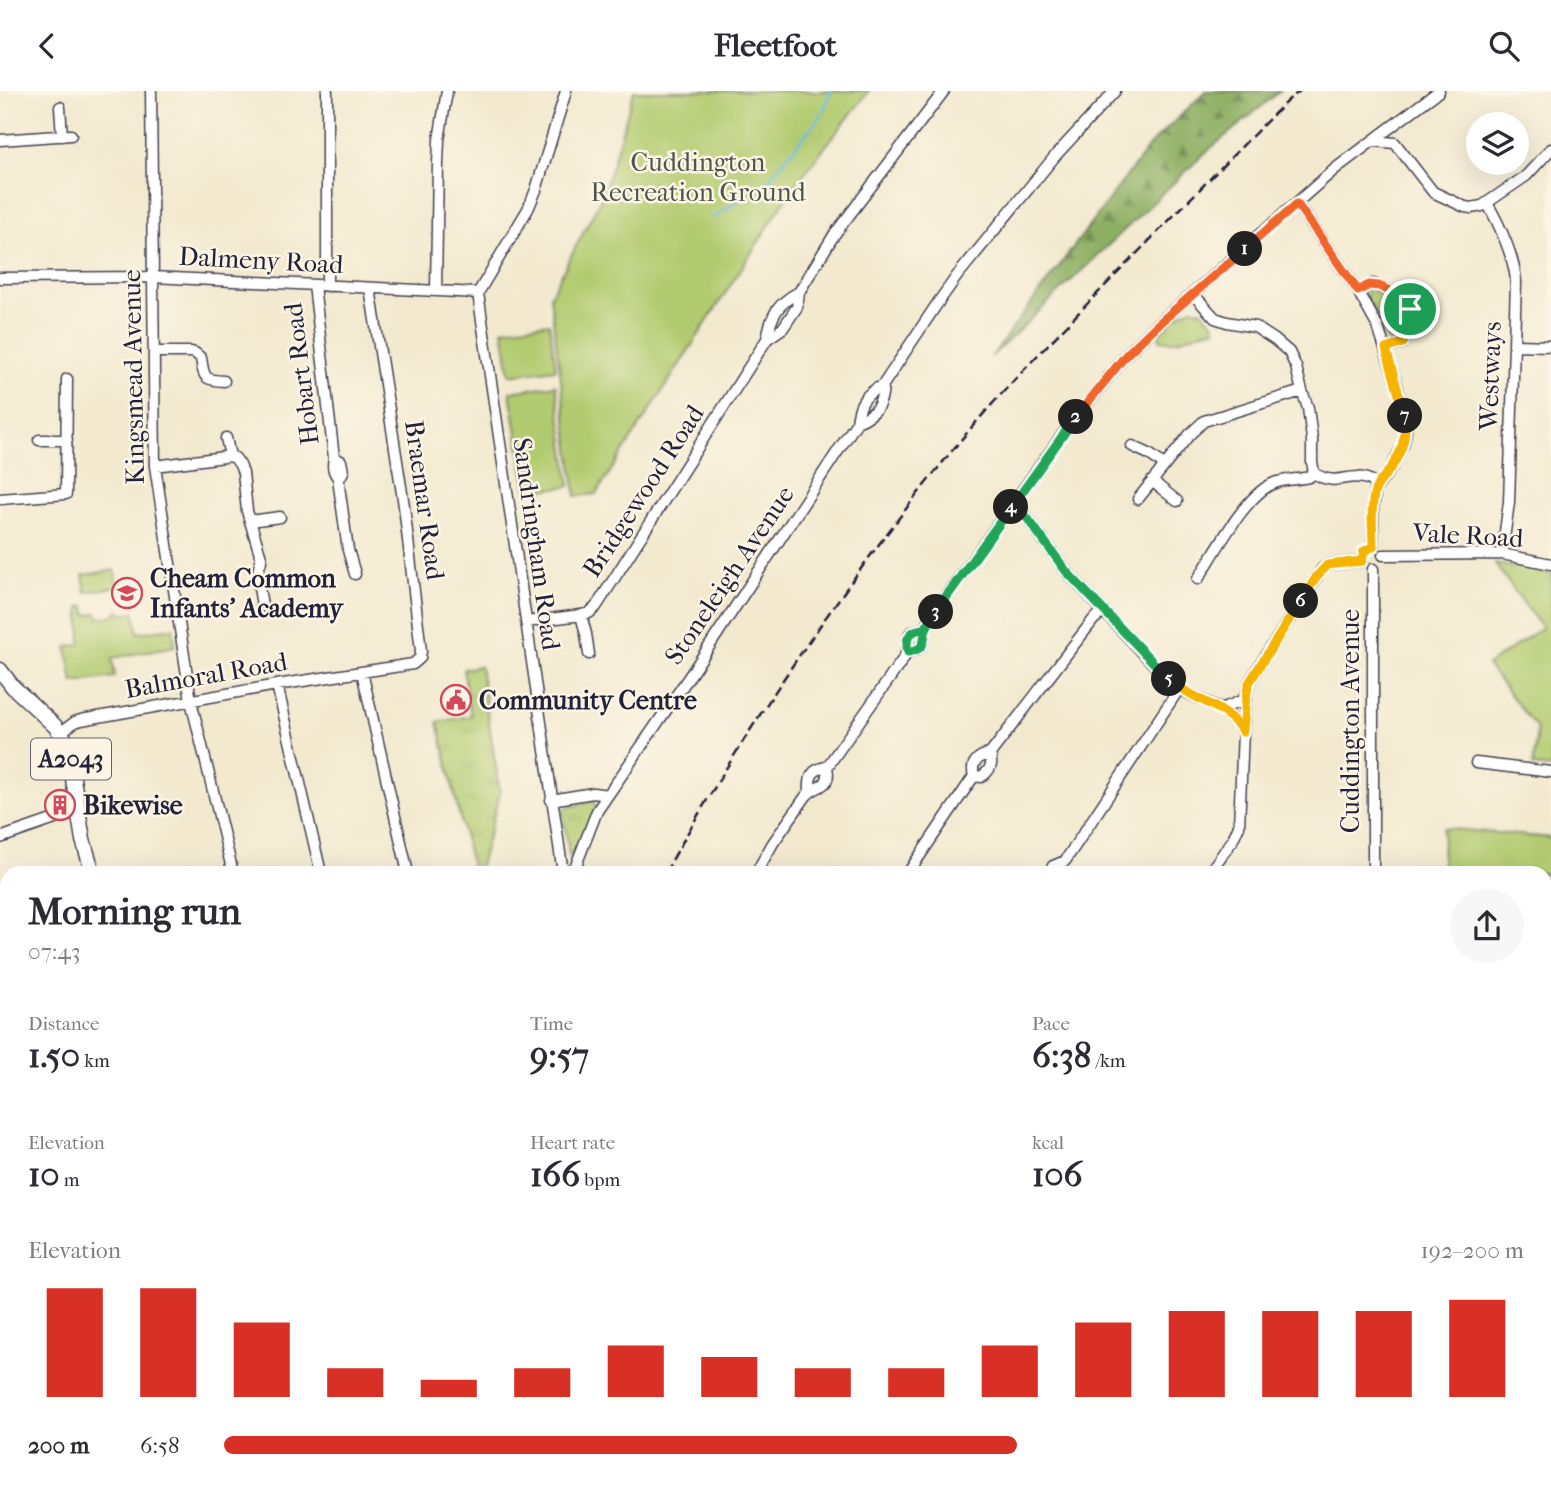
<!DOCTYPE html>
<html lang="en">
<head>
<meta charset="utf-8">
<style>
	:root { --surface:#fff; --page:#f7f7f7; --text:#2b2b33; --muted:#7c7c81; --accent:#d93025 }
	body { margin:0; font-family:"IM FELL French Canon",serif; background:var(--page); color:var(--text); height:100vh; display:flex; flex-direction:column; font-size:26px; white-space:nowrap }
	* { box-sizing:border-box; margin:0 }
	p { font-size:23px; color:var(--muted) }
	.icon { flex:none; width:38px; height:38px; fill:none; stroke:currentColor; stroke-width:2; stroke-linecap:round; stroke-linejoin:round }
	.map { position:relative; flex:1; overflow:hidden }
	.sheet { position:absolute; left:0px; top:775px; width:1552px; height:621px; display:flex; flex-direction:column; background:var(--surface); border-radius:21px 21px 0 0; box-shadow:0 7px 28px #0002 }
	.sheet>* { flex:none }
	.tools { position:absolute; left:1466px; top:21px; display:grid; gap:14px }
	.tools a { display:grid; place-items:center; width:63px; height:63px; border-radius:50%; background:var(--surface); box-shadow:0 7px 28px #0002; font-size:35px }
	.pin { position:absolute; display:grid; place-items:center; width:60px; height:60px; color:#fff; margin:-30px; border:4px solid #fff; border-radius:50%; box-shadow:0 2px 7px #0007 }
	.km { position:absolute; width:35px; height:35px; margin:-18px; border-radius:50%; background:#222; color:#fff; font-size:19px; line-height:35px; text-align:center }
	.round { display:grid; place-items:center; flex:none; width:74px; height:74px; border-radius:37px; background:var(--page) }
	.head { display:flex; align-items:center; justify-content:space-between; height:119px; padding:0 28px }
	h1 { font-size:38px; font-weight:800; line-height:52px }
	.metrics { display:grid; grid-template-columns:repeat(3,1fr); gap:10px; height:119px; padding:7px 28px }
	.metrics div { display:grid; align-content:center }
	.metrics b { font-size:35px; font-weight:800 }
	.metrics small { font-size:19px; font-weight:400 }
	.metrics p { font-size:19px }
	.chart { height:196px; padding:14px 28px }
	.chart p { display:flex; justify-content:space-between }
	.chart svg { width:100%; height:126px; margin-top:7px; stroke:var(--accent); stroke-width:6 }
	ul { padding:0 28px; list-style:none; font-size:23px }
	li { display:grid; grid-template-columns:112px 84px 1fr; align-items:center; height:52px }
	li i { height:18px; border-radius:9px; background:var(--accent) }
	header { display:flex; justify-content:space-between; align-items:center; height:91px; padding:0 28px; background:var(--surface); font-size:32px; font-weight:800 }
	.map>svg:first-child { display:block }
	.grass { fill:url(#grass-tufts); stroke:#6a7656; stroke-width:2 }
	.forest { fill:url(#forest-firs); stroke:#58684e; stroke-width:2 }
	.park { fill:#b2cb70; stroke:#6a7656; stroke-width:2 }
	.lines { fill:none; stroke-linecap:round; stroke-linejoin:round }
	.stream { stroke:#64b9e1; stroke-width:2.5 }
	.minor-casing { stroke:#414051; stroke-width:13 }
	.major-casing { stroke:#414051; stroke-width:17 }
	.minor { stroke:#fff; stroke-width:10 }
	.major { stroke:#fff; stroke-width:14 }
	.rail { stroke:#22223b; stroke-width:2.5; stroke-dasharray:10 5; stroke-linecap:butt }
	.split-1-casing { stroke:#fff; stroke-width:14 }
	.split-2-casing { stroke:#fff; stroke-width:14 }
	.split-3-casing { stroke:#fff; stroke-width:14 }
	.split-4-casing { stroke:#fff; stroke-width:14 }
	.split-5-casing { stroke:#fff; stroke-width:14 }
	.split-6-casing { stroke:#fff; stroke-width:14 }
	.split-7-casing { stroke:#fff; stroke-width:14 }
	.split-8-casing { stroke:#fff; stroke-width:14 }
	.split-1 { stroke:#f0652b; stroke-width:9 }
	.split-2 { stroke:#f0652b; stroke-width:9 }
	.split-3 { stroke:#22a559; stroke-width:9 }
	.split-4 { stroke:#22a559; stroke-width:9 }
	.split-5 { stroke:#22a559; stroke-width:9 }
	.split-6 { stroke:#f5b400; stroke-width:9 }
	.split-7 { stroke:#f5b400; stroke-width:9 }
	.split-8 { stroke:#f5b400; stroke-width:9 }
	.labels { text-anchor:middle; stroke-width:5; stroke-linejoin:round; paint-order:stroke }
	.shield { fill:#fcf5e5; stroke:#63616e; stroke-width:2 }
	.shield-label { font-size:24px; font-weight:bold; fill:#22223b }
	.park-label { font-size:26px; fill:#4d554b; stroke:#fcf5e5 }
	.street-label { font-size:26px; fill:#22223b; stroke:#fcf5e5 }
	.poi-label { font-size:26px; font-weight:bold; fill:#22223b; stroke:#fcf5e5; text-anchor:start }
</style>
</head>
<body>
<header><svg class="icon" aria-label="back" viewBox="0 0 24 24"><path d="M15 5l-7 7 7 7"/></svg>Fleetfoot<svg class="icon" aria-label="search" viewBox="0 0 24 24"><circle cx="10" cy="10" r="6"/><path d="M15 15l6 6"/></svg></header>
<div class="map">
<svg width="1551" height="1396" viewBox="0 0 1551 1396">
	<defs>
		<pattern id="grass-tufts" width="24" height="20" patternUnits="userSpaceOnUse" patternTransform="scale(1.75)"><rect width="24" height="20" fill="#b2cb70"/><path d="M3 7l-1-3M5 7V3M7 7l1-3M15 17l-1-3M17 17v-4M19 17l1-3" fill="none" stroke="#99ae62"/></pattern>
		<pattern id="forest-firs" width="22" height="20" patternUnits="userSpaceOnUse" patternTransform="scale(1.75)"><rect width="22" height="20" fill="#8daf62"/><path d="M5 1l3.5 6h-7zM16 11l3.5 6h-7z" fill="#738e52"/></pattern>
	</defs>
	<rect width="100%" height="100%" fill="#fcf5e5"/>
	<filter id="ink" filterUnits="userSpaceOnUse"><feTurbulence type="fractalNoise" baseFrequency=".0143" numOctaves="2"/><feDisplacementMap in="SourceGraphic" scale="14" xChannelSelector="R" yChannelSelector="G"/><feConvolveMatrix kernelMatrix="1 2 1 2 8 2 1 2 1" color-interpolation-filters="sRGB"/></filter>
	<filter id="wash" filterUnits="userSpaceOnUse"><feTurbulence type="fractalNoise" baseFrequency=".00686" numOctaves="4" result="noise"/><feDisplacementMap in="SourceGraphic" scale="28" xChannelSelector="R" yChannelSelector="G"/><feGaussianBlur stdDeviation="1.57" result="paint"/><feColorMatrix in="noise" values="0 0 0 0 0 0 0 0 0 0 0 0 0 0 0 0 0 1.4 0 .05"/><feComposite in="paint" operator="in"/></filter>
	<g filter="url(#wash)">
		<rect width="100%" height="100%" fill="#f2e9cf"/>
		<!-- grass -->
		<path class="grass" d="M1370 197 1404 212 1406 221 1400 249 1391 252 1388 249 1366 205V202Z
			M1192 217 1202 220 1215 234V238C1196 240 1179 253 1161 249L1159 246C1163 234 1180 221 1192 217Z
			M480 575 500 702 480 775 471 774 438 631 471 625 463 578Z
			M591 710 595 712 596 716 575 765 572 766 569 765 563 720 566 717Z"/>
		<!-- forest -->
		<path class="forest" d="M1206 0H1280L1206 61 991 266 1150 54Z"/>
		<!-- park -->
		<path class="park" d="M634 0H869L795 94 596 403 576 405 550 205 603 104Z
			M549 232 556 278 510 284 503 238Z
			M556 294 570 395 527 401 510 301Z
			M1495 473 1551 482V677L1533 675 1537 638 1487 574 1542 537Z
			M115 479 117 496 86 501 83 484Z
			M85 515 87 524 97 522 99 527 116 524V521L120 520 121 523 134 521 138 542 173 537 175 555 112 567 115 586 73 592 67 556 81 553 80 516Z
			M1443 737 1551 747V762L1545 803V782H1442Z
			M7 1368V1390H178L179 1396H0V1372Z"/>
		<g class="lines">
			<!-- stream -->
			<path class="stream" d="M712 127 765 93 822 23 831 0
				M0 1366 7 1363"/>
		</g>
	</g>
	<g filter="url(#ink)">
		<g class="lines">
			<!-- minor casing -->
			<g class="minor-casing">
				<path id="minor" d="M151 0 155 375 191 610 233 782
					M327 0V195
					M60 16 62 45
					M0 49 71 44
					M1374 50 1395 52 1433 101 1465 116 1471 117 1482 115 1526 85 1551 58
					M1487 112C1499 132 1515 168 1516 191L1509 411 1502 463
					M1297 113 1358 200 1378 236 1397 295 1405 326 1406 341 1403 354 1392 376 1375 399 1373 420V456
					M0 187 153 186 478 202
					M314 194 334 367C332 376 333 381 339 388
					M436 199 438 72 439 49 447 0
					M1358 200 1373 193 1405 207 1409 212 1407 239 1403 252 1386 258
					M478 202 563 782
					M478 202 528 118 536 99 566 0
					M1193 203 1215 227 1227 231 1255 236 1275 249 1289 261 1296 276 1302 300 1308 317 1312 348V371L1314 382C1336 397 1348 381 1367 388 1371 389 1374 392 1377 394
					M767 248 783 237 797 216 799 201 834 144 944 0
					M1514 254 1551 255
					M154 261H191L195 262 201 267C204 286 203 289 224 290
					M857 331C876 323 882 315 883 294L937 213 957 185 1056 64 1115 0
					M226 347 230 365
					M39 349H67
					M1132 355 1149 363 1164 374
					M334 367 341 370 343 381 339 388V395L348 459 355 483
					M155 375 224 366 230 365 235 367 240 374 243 382 247 420 261 466V470C255 484 260 500 262 515
					M1152 390 1177 410
					M0 408 66 403 67 288
					M1138 408 1190 343 1204 330 1302 300
					M1014 412 1028 428 1066 480 1159 579 1179 598 1221 618 1237 632 1243 641
					M250 430 280 426
					M1383 464 1502 463 1551 473
					M1373 478V782
					M1198 488C1215 462 1244 406 1272 393 1283 388 1297 389 1309 386L1314 382
					M581 524 586 543 589 563
					M526 531 581 524 589 522 596 516 767 248C771 224 778 212 799 201
					M908 561C929 557 921 550 926 536 929 528 937 519 942 511L1063 343 1126 264 1156 235 1335 78 1439 0
					M362 581 408 782
					M277 594 321 782
					M1221 618 1239 611 1246 606
					M61 641 75 631 81 629 277 594 413 573 420 567 421 560 404 415 370 197
					M1476 672 1551 681
					M974 685 981 686C991 679 993 673 990 663
					M810 700C809 685 812 678 827 676
					M551 709 593 702 608 704
					M0 747 78 720
					M573 782 597 720 691 583 857 331C859 312 865 303 883 294
					M756 782 773 752 806 705C816 693 832 698 827 676L899 574C901 571 904 567 906 563 911 550 901 539 925 538
					M908 782 974 685C970 672 978 665 990 663L1073 555 1094 528 1103 521
					M1049 782 1053 775 1065 770 1179 598
					M1209 782 1232 750 1239 735 1243 641 1246 606 1249 592 1268 561 1322 478 1327 474 1362 470
					M0 870 7 867
					M1545 951H1551
					M0 983 7 980
					M0 1094 7 1091
					M0 1211 7 1207
					M0 1332 7 1345
					M1545 1373H1551
					M680 1390 729 1396
					M1405 1390 1408 1396
					M463 1396 479 1390
					M534 1396 535 1390
					M660 1396 661 1390
					M842 1396 843 1390
					M992 1396 1002 1390
					M1433 1396 1440 1390"/>
			</g>
			<!-- major casing -->
			<g class="major-casing">
				<path id="major" d="M0 579 13 596 55 635 67 651 83 749 93 782
					M236 1390 238 1396"/>
			</g>
			<!-- minor -->
			<use href="#minor" class="minor"/>
			<!-- major -->
			<use href="#major" class="major"/>
			<!-- rail -->
			<path class="rail" d="M665 782C746 636 842 496 947 366 991 311 1041 261 1090 210 1156 143 1221 76 1287 10L1300 0
				M239 1396 244 1390"/>
		</g>
	</g>
	<g class="lines" filter="url(#ink)">
		<!-- split-1 casing -->
		<g class="split-1-casing">
			<path id="split-1" d="M1245 158 1297 113 1358 200 1369 194 1379 195 1405 207 1409 212 1410 218"/>
		</g>
		<!-- split-2 casing -->
		<g class="split-2-casing">
			<path id="split-2" d="M1076 326 1126 264 1156 235 1245 158"/>
		</g>
		<!-- split-3 casing -->
		<g class="split-3-casing">
			<path id="split-3" d="M936 521 1076 326"/>
		</g>
		<!-- split-4 casing -->
		<g class="split-4-casing">
			<path id="split-4" d="M936 521C933 525 929 531 927 536 921 550 929 557 908 561 904 547 911 538 925 538L942 511 1011 416"/>
		</g>
		<!-- split-5 casing -->
		<g class="split-5-casing">
			<path id="split-5" d="M1011 416 1014 412 1028 428 1066 480 1169 588"/>
		</g>
		<!-- split-6 casing -->
		<g class="split-6-casing">
			<path id="split-6" d="M1169 588C1191 609 1225 613 1243 641L1246 606 1249 592 1301 510"/>
		</g>
		<!-- split-7 casing -->
		<g class="split-7-casing">
			<path id="split-7" d="M1301 510 1317 485 1327 474 1362 470 1364 460 1373 456C1373 438 1370 417 1375 400 1377 393 1383 387 1387 382 1401 365 1407 347 1405 325"/>
		</g>
		<!-- split-8 casing -->
		<g class="split-8-casing">
			<path id="split-8" d="M1405 325 1386 258 1403 252 1407 239 1410 218"/>
		</g>
		<!-- split-1 -->
		<use href="#split-1" class="split-1"/>
		<!-- split-2 -->
		<use href="#split-2" class="split-2"/>
		<!-- split-3 -->
		<use href="#split-3" class="split-3"/>
		<!-- split-4 -->
		<use href="#split-4" class="split-4"/>
		<!-- split-5 -->
		<use href="#split-5" class="split-5"/>
		<!-- split-6 -->
		<use href="#split-6" class="split-6"/>
		<!-- split-7 -->
		<use href="#split-7" class="split-7"/>
		<!-- split-8 -->
		<use href="#split-8" class="split-8"/>
	</g>
	<!-- icons -->
	<defs>
		<g id="school-ring" transform="scale(1.575)"><circle r="9.5" fill="#fcf5e5" stroke="#d1495b" stroke-width="1.5"/><path d="M0-5L7-2L0 1L-7-2ZM-4 1L0 2.5L4 1V4Q0 6-4 4Z" fill="#d1495b"/></g>
		<g id="civic-ring" transform="scale(1.575)"><circle r="9.5" fill="#fcf5e5" stroke="#d1495b" stroke-width="1.5"/><path d="M-.6-6.5H3V-4.5H.6V-3L4-1V1h2V6H-6V1h2V-1L-.6-3ZM-1.2 2.5V6h2.4V2.5Z" fill="#d1495b"/></g>
		<g id="building-ring" transform="scale(1.575)"><circle r="9.5" fill="#fcf5e5" stroke="#d1495b" stroke-width="1.5"/><path d="M-4-6H4V6H1V3H-1V6H-4ZM-2.5-4.3h1.7v1.8h-1.7ZM.8-4.3h1.7v1.8H.8ZM-2.5-1h1.7V.8h-1.7ZM.8-1h1.7V.8H.8Z" fill="#d1495b"/></g>
	</defs>
	<g fill-rule="evenodd">
		<use href="#school-ring" x="127" y="502"/>
		<use href="#civic-ring" x="456" y="609"/>
		<use href="#building-ring" x="60" y="714"/>
	</g>
	<g class="labels">
		<!-- shield labels -->
		<rect class="shield" x="31" y="647.5" width="80" height="41" rx="5"/>
		<g class="shield-label">
			<text x="71" y="676">A2043</text>
		</g>
		<!-- park labels -->
		<g class="park-label">
			<text x="698" y="80">Cuddington<tspan x="698" dy="30">Recreation Ground</tspan></text>
		</g>
		<!-- street labels -->
		<g class="street-label">
			<text transform="translate(261 169) rotate(3)" y="9">Dalmeny Road</text>
			<text transform="translate(301 283) rotate(-97)" y="9">Hobart Road</text>
			<text transform="translate(1490 285) rotate(-88)" y="9">Westways</text>
			<text transform="translate(133 286) rotate(-91)" y="9">Kingsmead Avenue</text>
			<text transform="translate(643 400) rotate(-57)" y="9">Bridgewood Road</text>
			<text transform="translate(425 409) rotate(82)" y="9">Braemar Road</text>
			<text transform="translate(1468 444) rotate(3)" y="9">Vale Road</text>
			<text transform="translate(537 453) rotate(82)" y="9">Sandringham Road</text>
			<text transform="translate(729 484) rotate(-56)" y="9">Stoneleigh Avenue</text>
			<text transform="translate(206 584) rotate(-10)" y="9">Balmoral Road</text>
			<text transform="translate(1350 630) rotate(-90)" y="9">Cuddington Avenue</text>
		</g>
		<!-- poi labels -->
		<g class="poi-label">
			<text x="150" y="496">Cheam Common<tspan x="150" dy="30">Infants' Academy</tspan></text>
			<text x="479" y="618">Community Centre</text>
			<text x="83" y="723">Bikewise</text>
		</g>
	</g>
</svg>
<div class="tools">
<a><svg class="icon" aria-label="layers" viewBox="0 0 24 24"><path d="M12 4l9 5-9 5-9-5zM3 14l9 5 9-5"/></svg></a>
</div>
<div class="pin" style="left:1410px;top:218px;background:#1e9e55"><svg class="icon" aria-label="arrive" viewBox="0 0 24 24"><path d="M6 21V4h12l-3 4 3 4H6"/></svg></div>
<b class="km" style="left:1245px;top:158px">1</b>
<b class="km" style="left:1076px;top:326px">2</b>
<b class="km" style="left:936px;top:521px">3</b>
<b class="km" style="left:1011px;top:416px">4</b>
<b class="km" style="left:1169px;top:588px">5</b>
<b class="km" style="left:1301px;top:510px">6</b>
<b class="km" style="left:1405px;top:325px">7</b>
<section class="sheet">
<div class="head"><div><h1>Morning run</h1><p>07:43</p></div><a class="round"><svg class="icon" aria-label="share" viewBox="0 0 24 24"><path d="M12 15V3M7 8l5-5 5 5M5 13v7h14v-7"/></svg></a></div>
<div class="metrics">
<div><p>Distance</p><b>1.50<small> km</small></b></div>
<div><p>Time</p><b>9:57</b></div>
<div><p>Pace</p><b>6:38<small> /km</small></b></div>
</div>
<div class="metrics">
<div><p>Elevation</p><b>10<small> m</small></b></div>
<div><p>Heart rate</p><b>166<small> bpm</small></b></div>
<div><p>kcal</p><b>106</b></div>
</div>
<div class="chart"><p><span>Elevation</span>192–200 m</p>
<svg viewBox="0 0 160 44" preserveAspectRatio="none"><path d="M5 44V6M15 44V6M25 44V18M35 44V34M45 44V38M55 44V34M65 44V26M75 44V30M85 44V34M95 44V34M105 44V26M115 44V18M125 44V14M135 44V14M145 44V14M155 44V10"/></svg>
</div>
<ul>
<li><b>200 m</b>6:58<i style="width:61%"></i></li>
</ul>
</section>
</div>
</body>
</html>
